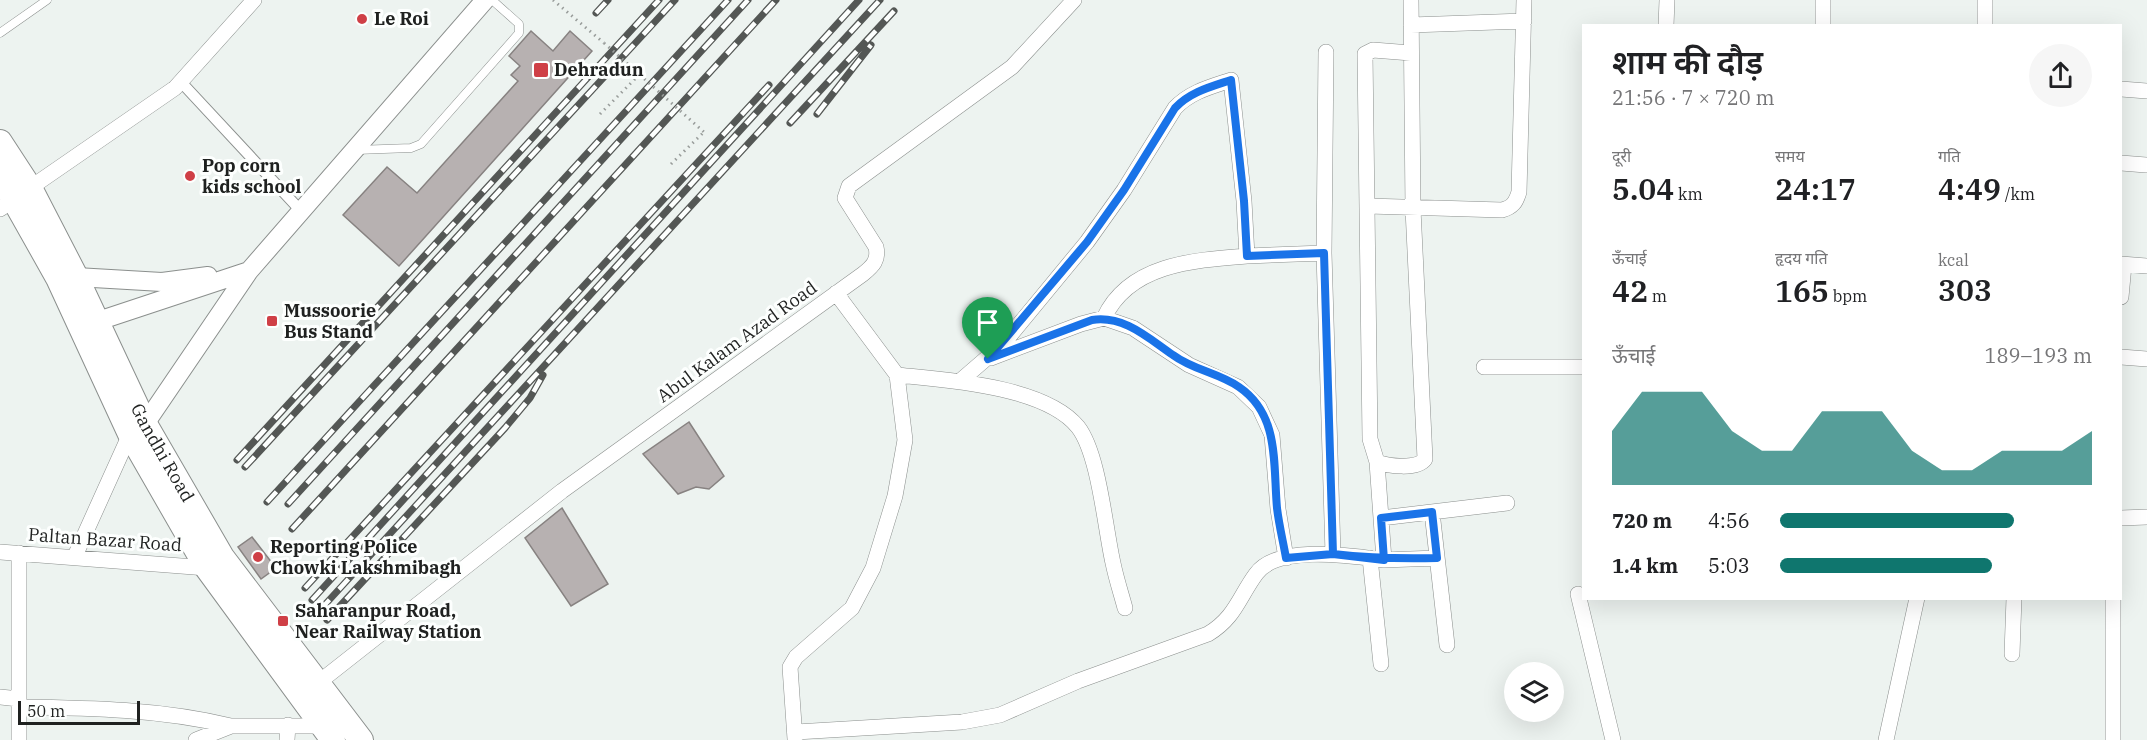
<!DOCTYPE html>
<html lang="hi">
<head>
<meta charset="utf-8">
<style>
	:root { --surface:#fff; --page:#f6f6f6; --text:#202124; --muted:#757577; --accent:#0f766e }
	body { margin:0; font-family:"IBM Plex Serif","Noto Sans Devanagari",serif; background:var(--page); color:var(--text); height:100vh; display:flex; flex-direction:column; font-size:22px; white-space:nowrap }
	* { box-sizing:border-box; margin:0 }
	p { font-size:20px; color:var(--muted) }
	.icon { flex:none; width:33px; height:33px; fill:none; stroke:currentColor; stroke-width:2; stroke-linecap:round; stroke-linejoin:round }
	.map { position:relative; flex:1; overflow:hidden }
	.sheet { position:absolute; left:1582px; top:24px; width:540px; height:576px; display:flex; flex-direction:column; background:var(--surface); border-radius:0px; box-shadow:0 6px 24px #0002 }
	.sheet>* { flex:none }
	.fabs { position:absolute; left:1504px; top:662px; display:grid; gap:12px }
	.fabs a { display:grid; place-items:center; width:60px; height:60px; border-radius:50%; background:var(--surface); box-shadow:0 6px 24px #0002; font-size:30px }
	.scale { position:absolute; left:18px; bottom:15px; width:122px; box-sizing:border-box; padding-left:6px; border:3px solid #1f2120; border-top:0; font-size:16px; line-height:21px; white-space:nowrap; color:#1f2120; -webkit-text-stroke:4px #fdfffe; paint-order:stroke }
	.pin { position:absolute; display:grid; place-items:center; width:51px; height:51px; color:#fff; margin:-62px -26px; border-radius:50% 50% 50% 0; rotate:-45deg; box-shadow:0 0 6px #0007 }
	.pin .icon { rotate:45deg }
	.round { display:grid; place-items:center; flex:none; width:63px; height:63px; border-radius:32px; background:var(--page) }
	.overview { display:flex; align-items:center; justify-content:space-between; height:102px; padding:0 30px }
	h1 { font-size:33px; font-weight:600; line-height:45px }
	.figures { display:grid; grid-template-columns:repeat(3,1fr); gap:9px; height:102px; padding:6px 30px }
	.figures div { display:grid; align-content:center }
	.figures b { font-size:30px; font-weight:600 }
	.figures small { font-size:16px; font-weight:400 }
	.figures p { font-size:16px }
	.chart { height:168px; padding:12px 30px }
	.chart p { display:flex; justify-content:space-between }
	.chart svg { width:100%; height:108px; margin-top:6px; fill:var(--accent); opacity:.7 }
	ul { padding:0 30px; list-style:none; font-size:20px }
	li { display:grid; grid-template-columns:96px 72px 1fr; align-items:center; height:45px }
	li i { height:15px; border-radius:8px; background:var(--accent) }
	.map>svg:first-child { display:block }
	.building { fill:#b7b1b1; stroke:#878281; stroke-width:1.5 }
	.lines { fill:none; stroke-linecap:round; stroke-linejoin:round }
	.service-casing { stroke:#8b8f8d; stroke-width:9 }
	.pedestrian-casing { stroke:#8b8f8d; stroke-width:12 }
	.minor-casing { stroke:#8b8f8d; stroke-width:16 }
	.tertiary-casing { stroke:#8b8f8d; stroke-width:20 }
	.primary-casing { stroke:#8b8f8d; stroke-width:26 }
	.path { stroke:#989c9a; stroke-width:3; stroke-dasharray:1.5 4.5; stroke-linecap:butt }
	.service { stroke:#fff; stroke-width:8 }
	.pedestrian { stroke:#fff; stroke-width:10 }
	.minor { stroke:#fff; stroke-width:15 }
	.tertiary { stroke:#fff; stroke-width:18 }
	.primary { stroke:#fff; stroke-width:24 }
	.rail-casing { stroke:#545755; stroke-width:7 }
	.rail { stroke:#fdfffe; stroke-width:4.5; stroke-dasharray:14; stroke-linecap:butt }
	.path-bridge { stroke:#989c9a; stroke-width:3; stroke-dasharray:1.5 4.5; stroke-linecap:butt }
	.route-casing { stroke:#fff; stroke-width:12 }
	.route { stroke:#1a73e8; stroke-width:8 }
	.poi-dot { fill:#cf3f46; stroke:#fdfffe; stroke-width:2 }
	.labels { text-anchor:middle; stroke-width:6; stroke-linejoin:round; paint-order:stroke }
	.poi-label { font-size:18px; font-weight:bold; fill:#1f2120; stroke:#fdfffe; text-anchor:start }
	.street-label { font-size:18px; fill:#1f2120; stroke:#fdfffe }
</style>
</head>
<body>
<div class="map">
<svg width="2147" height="740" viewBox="0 0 2147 740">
	<rect width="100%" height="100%" fill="#edf3f0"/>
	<!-- building -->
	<path class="building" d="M531 31 553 51 570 31 592 51 399 266 343 215 387 167 417 193 518 81 511 75 520 66 509 56Z
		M689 422 724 476 709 489 696 487 678 494 643 454Z
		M562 508 608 584 571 606 525 538Z
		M252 537 276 568 261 579 238 547Z"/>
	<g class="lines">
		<!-- service casing -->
		<g class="service-casing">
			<path id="service" d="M0 33 47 0
				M356 150 411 148 421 144 519 33V24L492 0"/>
		</g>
		<!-- pedestrian casing -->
		<g class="pedestrian-casing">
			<path id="pedestrian" d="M181 82 301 211"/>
		</g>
		<!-- minor casing -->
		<g class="minor-casing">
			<path id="minor" d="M1985 0V26
				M1411 25 1524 21
				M1666 26 1667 0
				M1823 26V0
				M1326 52 1324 253 1333 554
				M1411 53 1373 50 1365 54 1370 439 1377 462C1388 466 1417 470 1425 459L1413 209 1411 0
				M2121 89 2147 91
				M2121 163 2146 165
				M30 188 175 88 254 0
				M1368 206 1502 210C1513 207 1516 202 1519 192L1524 0
				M0 209 15 199
				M1247 256 1324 253
				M2121 264 2147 266
				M2121 297 2124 265
				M2121 357 2147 359
				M991 358 1081 324 1104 318 1133 328 1189 365 1238 387 1259 407 1272 435 1278 509 1286 558
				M1484 367H1584
				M897 375C946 380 1045 386 1078 427 1099 454 1105 528 1113 563 1116 578 1121 593 1125 608
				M959 382 1003 344 1087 242 1124 190 1175 108C1190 92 1210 87 1231 80L1244 201 1247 256C1194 260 1129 264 1104 318
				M1432 512 1447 645
				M1381 518 1507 503
				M2121 518 2147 517
				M0 552 207 568
				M19 553V740
				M75 556 130 434
				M1370 558 1381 664
				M1384 560 1437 558
				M1578 594 1613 740
				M2113 598V740
				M2012 654 2014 598
				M318 683 562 491 863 274C873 266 879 260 876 247L845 198 849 186 1012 67 1074 0
				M0 697 19 699
				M19 707C91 708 161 709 231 726
				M796 732 962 722 1000 715 1078 681 1208 634C1235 618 1239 597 1256 574 1277 544 1353 556 1384 560L1377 462
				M795 739 790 667 796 657 852 608 873 568 895 496 905 440 897 375 836 293
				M196 740 231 726H321
				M287 740 288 725
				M1886 740 1917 598"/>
		</g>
		<!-- tertiary casing -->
		<g class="tertiary-casing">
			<path id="tertiary" d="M76 277 162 282 208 276
				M86 325 249 271
				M145 424 249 271 485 0"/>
		</g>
		<!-- primary casing -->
		<g class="primary-casing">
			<g id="primary">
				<path id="s1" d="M0 142 30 188 76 277 145 424 222 557 361 740"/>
				<path d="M0 175 58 278 130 434 207 568 333 740"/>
			</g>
		</g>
		<!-- path -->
		<path class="path" d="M553 0 604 43
			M600 114 639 75
			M671 164 704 132"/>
		<!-- service -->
		<use href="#service" class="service"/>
		<!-- pedestrian -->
		<use href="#pedestrian" class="pedestrian"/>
		<!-- minor -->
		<use href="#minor" class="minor"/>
		<!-- tertiary -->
		<use href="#tertiary" class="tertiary"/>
		<!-- primary -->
		<use href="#primary" class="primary"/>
		<!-- rail casing -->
		<g class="rail-casing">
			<path id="rail" d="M596 13 608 0
				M817 114 871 45
				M790 123 894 11
				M237 460 659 0
				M245 467 675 0
				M267 502 728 0
				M288 504 748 0
				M292 529 776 0
				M305 588 769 85
				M312 600 859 0
				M320 610 880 0
				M327 620 505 428 530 398 543 375"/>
		</g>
		<!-- rail -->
		<use href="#rail" class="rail"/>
		<!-- path-bridge -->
		<path class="path-bridge" d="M604 43 704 132"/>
	</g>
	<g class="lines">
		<!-- route casing -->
		<g class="route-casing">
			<path id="route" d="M988 359 1092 320C1124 315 1148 338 1173 355 1193 370 1219 373 1239 387 1280 415 1273 464 1277 508 1279 525 1283 541 1286 558L1333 554 1384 560 1381 518 1432 512 1437 558C1402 559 1369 558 1333 554L1324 253 1247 256 1244 201 1231 80C1210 87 1190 92 1175 108L1124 190 1087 242 988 359"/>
		</g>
		<!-- route -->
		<use href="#route" class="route"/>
	</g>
	<!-- markers -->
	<g class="poi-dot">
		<circle cx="362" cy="19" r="6"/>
		<rect x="533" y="62" width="16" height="16" rx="3"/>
		<circle cx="190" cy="176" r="6"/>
		<rect x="266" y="315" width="12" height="12" rx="3"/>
		<circle cx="258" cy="557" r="6"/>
		<rect x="277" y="615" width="12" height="12" rx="3"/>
	</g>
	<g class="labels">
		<!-- poi labels -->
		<g class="poi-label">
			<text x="374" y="25">Le Roi</text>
			<text x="554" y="76">Dehradun</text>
			<text x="202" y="172">Pop corn<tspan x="202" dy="21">kids school</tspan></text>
			<text x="284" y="317">Mussoorie<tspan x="284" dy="21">Bus Stand</tspan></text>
			<text x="270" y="553">Reporting Police<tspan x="270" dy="21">Chowki Lakshmibagh</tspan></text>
			<text x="295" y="617">Saharanpur Road,<tspan x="295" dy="21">Near Railway Station</tspan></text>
		</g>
		<!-- street labels -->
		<g class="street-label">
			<text transform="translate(737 342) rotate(-36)" y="6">Abul Kalam Azad Road</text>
			<text dy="6" stroke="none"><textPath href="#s1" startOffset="351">Gandhi Road</textPath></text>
			<text transform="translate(105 540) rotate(4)" y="6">Paltan Bazar Road</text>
		</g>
	</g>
</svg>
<div class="fabs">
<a><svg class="icon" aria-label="layers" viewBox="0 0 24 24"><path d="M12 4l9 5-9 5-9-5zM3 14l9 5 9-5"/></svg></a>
</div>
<div class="scale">50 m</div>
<div class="pin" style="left:988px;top:359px;background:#1e9e55"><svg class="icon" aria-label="arrive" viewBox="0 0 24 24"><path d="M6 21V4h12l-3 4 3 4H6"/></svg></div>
<section class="sheet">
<div class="overview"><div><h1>शाम की दौड़</h1><p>21:56 · 7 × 720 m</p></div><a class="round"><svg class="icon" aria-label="share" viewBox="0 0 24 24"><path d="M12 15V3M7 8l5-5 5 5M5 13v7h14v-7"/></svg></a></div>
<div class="figures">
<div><p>दूरी</p><b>5.04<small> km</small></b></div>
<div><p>समय</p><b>24:17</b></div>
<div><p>गति</p><b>4:49<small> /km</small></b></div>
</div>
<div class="figures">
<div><p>ऊँचाई</p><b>42<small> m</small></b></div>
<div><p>हृदय गति</p><b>165<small> bpm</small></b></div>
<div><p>kcal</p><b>303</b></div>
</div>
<div class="chart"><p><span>ऊँचाई</span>189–193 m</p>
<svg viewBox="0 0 160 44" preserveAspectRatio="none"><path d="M0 44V22L10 6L20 6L30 6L40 22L50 30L60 30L70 14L80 14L90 14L100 30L110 38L120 38L130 30L140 30L150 30L160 22V44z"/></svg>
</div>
<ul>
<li><b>720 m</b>4:56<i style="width:75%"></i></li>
<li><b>1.4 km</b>5:03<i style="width:68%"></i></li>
</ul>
</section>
</div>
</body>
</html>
